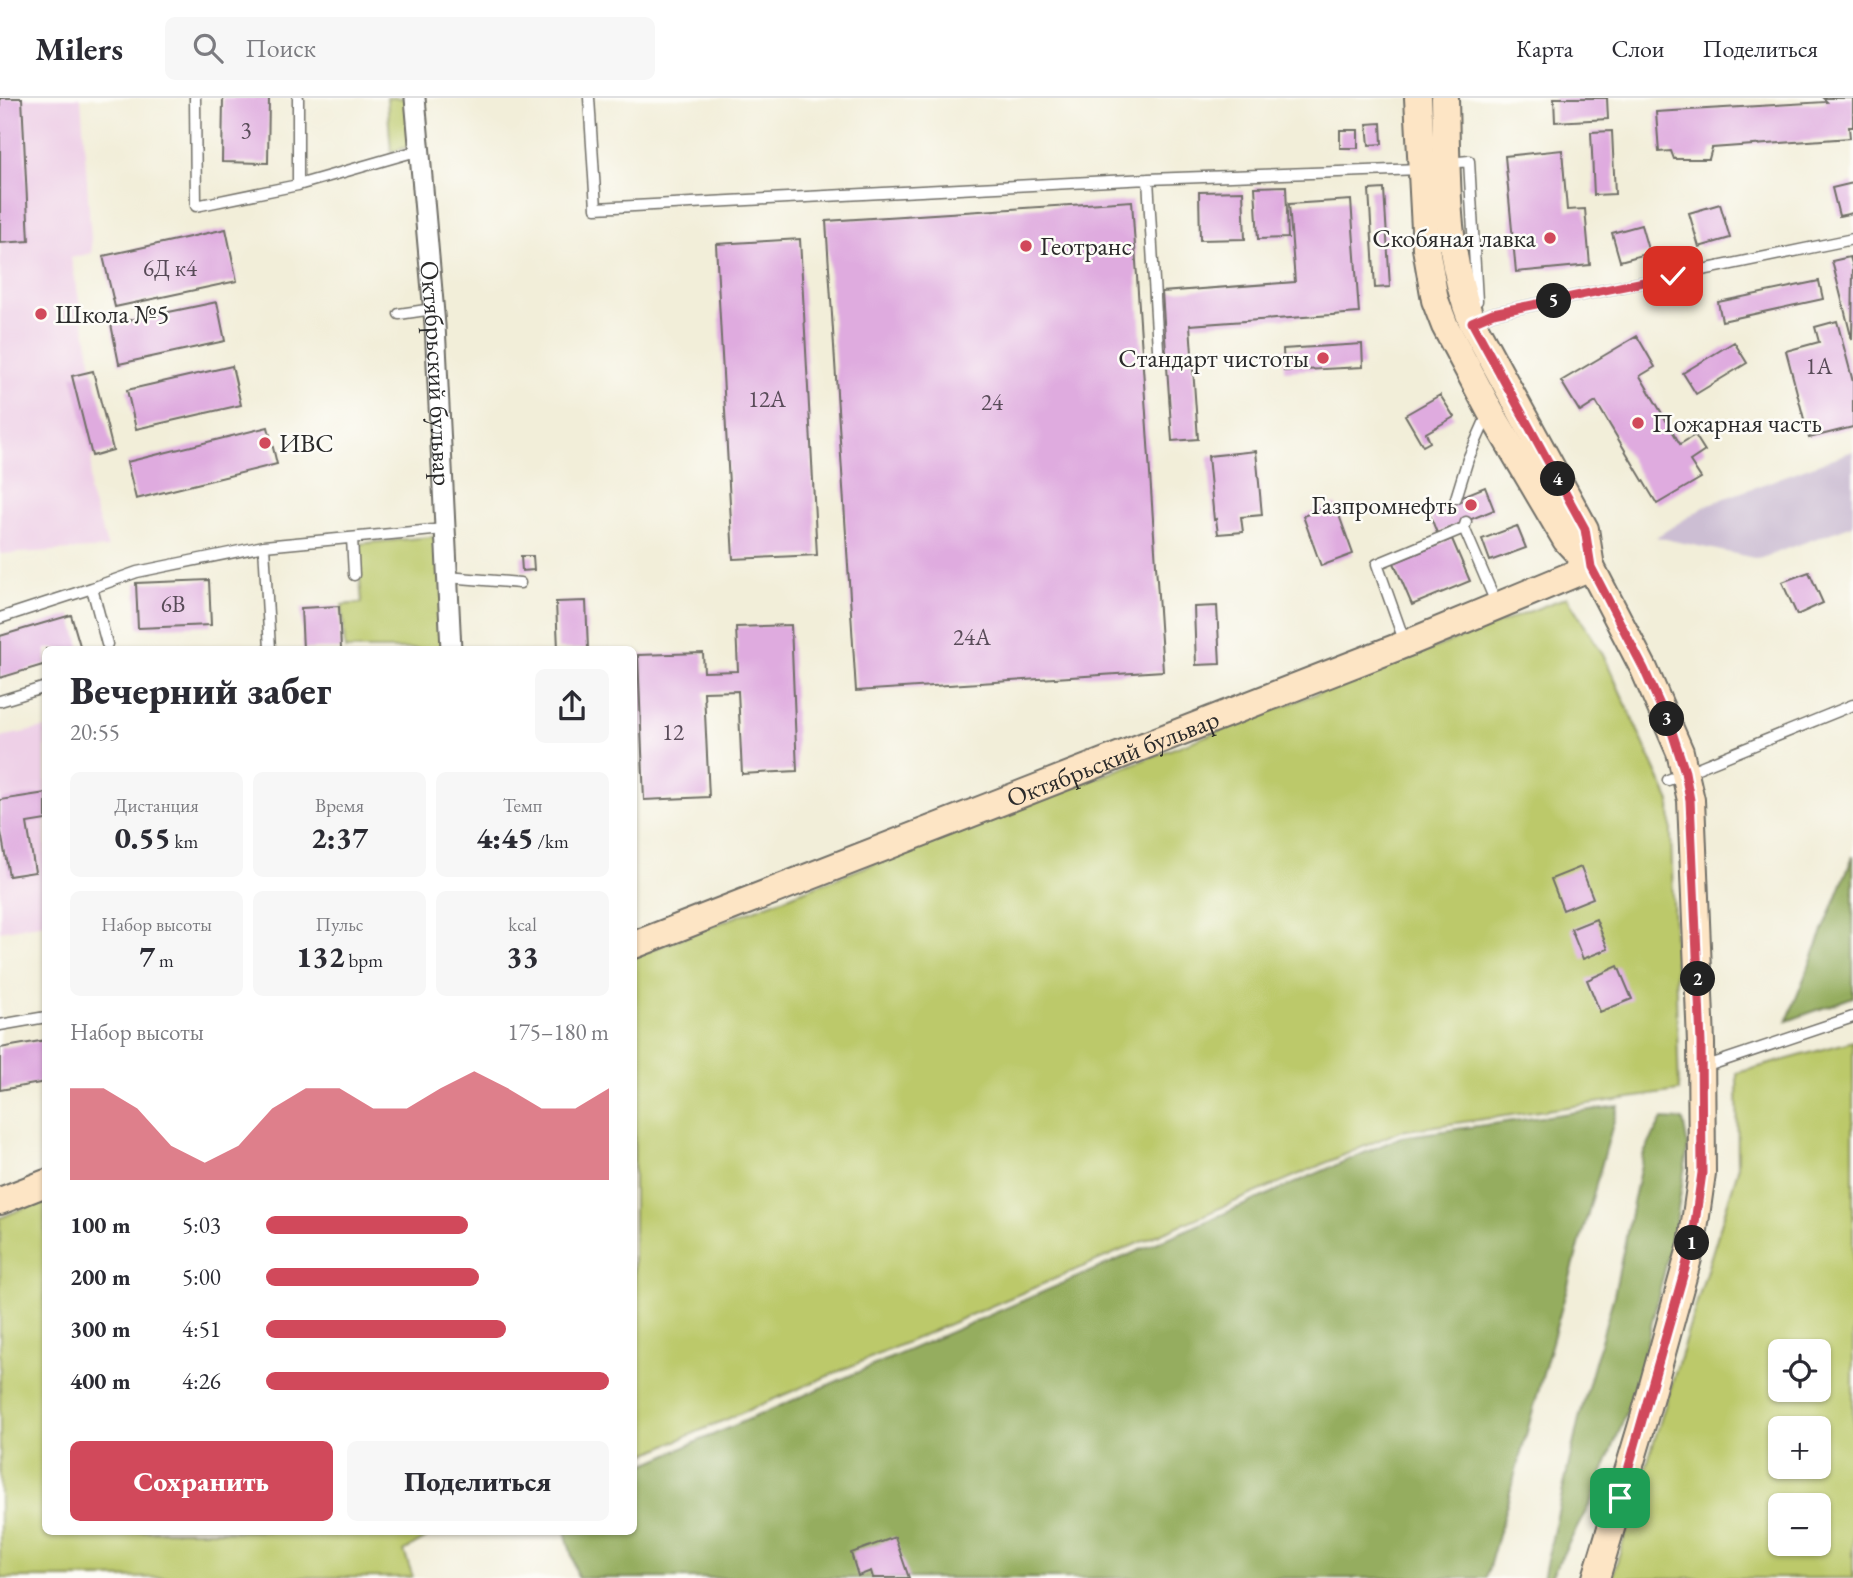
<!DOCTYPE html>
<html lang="ru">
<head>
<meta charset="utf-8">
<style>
	:root { --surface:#fff; --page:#f7f7f7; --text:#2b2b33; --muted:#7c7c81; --line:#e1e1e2; --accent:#d1495b }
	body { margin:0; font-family:"EB Garamond",serif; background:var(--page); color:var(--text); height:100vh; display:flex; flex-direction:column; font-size:26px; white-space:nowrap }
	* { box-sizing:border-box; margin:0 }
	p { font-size:23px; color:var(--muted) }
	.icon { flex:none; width:38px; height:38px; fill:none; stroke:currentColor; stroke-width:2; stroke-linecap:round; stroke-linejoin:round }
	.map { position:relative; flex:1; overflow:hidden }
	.details { position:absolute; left:42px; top:548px; width:595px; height:889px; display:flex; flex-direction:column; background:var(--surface); border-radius:10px; box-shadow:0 2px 5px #0004 }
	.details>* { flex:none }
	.tools { position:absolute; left:1768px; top:1241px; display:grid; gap:14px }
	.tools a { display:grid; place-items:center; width:63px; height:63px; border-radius:10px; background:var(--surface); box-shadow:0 2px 5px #0004; font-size:35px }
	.pin { position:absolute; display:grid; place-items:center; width:60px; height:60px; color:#fff; margin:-30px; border-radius:14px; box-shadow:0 4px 10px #0006 }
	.km { position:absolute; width:35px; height:35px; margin:-18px; border-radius:50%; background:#222; color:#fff; font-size:19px; line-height:35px; text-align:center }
	.round { display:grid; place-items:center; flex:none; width:74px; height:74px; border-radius:10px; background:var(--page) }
	.head { display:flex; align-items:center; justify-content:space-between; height:119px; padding:0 28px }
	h1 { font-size:38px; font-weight:800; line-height:52px }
	.figures { display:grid; grid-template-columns:repeat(3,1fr); gap:10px; height:119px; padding:7px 28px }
	.figures div { display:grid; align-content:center; border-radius:10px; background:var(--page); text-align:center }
	.figures b { font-size:30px; font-weight:800 }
	.figures small { font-size:19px; font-weight:400 }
	.figures p { font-size:19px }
	.chart { height:196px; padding:14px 28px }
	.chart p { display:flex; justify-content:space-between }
	.chart svg { width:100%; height:126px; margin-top:7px; fill:var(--accent); opacity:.7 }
	.primary-button { display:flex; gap:14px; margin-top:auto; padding:14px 28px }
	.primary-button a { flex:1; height:80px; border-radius:10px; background:var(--accent); color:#fff; font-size:28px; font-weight:800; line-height:80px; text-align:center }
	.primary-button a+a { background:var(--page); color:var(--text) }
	ul { padding:0 28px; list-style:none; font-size:23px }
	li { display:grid; grid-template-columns:112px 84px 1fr; align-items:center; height:52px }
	li i { height:18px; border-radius:9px; background:var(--accent) }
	header { display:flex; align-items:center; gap:42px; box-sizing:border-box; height:98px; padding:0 35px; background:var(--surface); border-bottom:2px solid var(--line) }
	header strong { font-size:33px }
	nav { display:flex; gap:38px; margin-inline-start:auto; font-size:24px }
	.search { width:490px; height:63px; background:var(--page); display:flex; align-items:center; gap:18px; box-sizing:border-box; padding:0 24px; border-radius:10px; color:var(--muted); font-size:26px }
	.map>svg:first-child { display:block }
	.built { fill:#eed0e7 }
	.industrial { fill:#ccbed3 }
	.green { fill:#bcc96a; stroke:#747a4a; stroke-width:2; fill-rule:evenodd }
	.forest { fill:#95ad5e; stroke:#606c44; stroke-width:2 }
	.building { fill:#dfabdf }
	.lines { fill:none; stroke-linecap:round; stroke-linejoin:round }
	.lane-casing { stroke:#716f68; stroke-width:13 }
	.street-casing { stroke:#716f68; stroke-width:23 }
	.secondary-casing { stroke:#716f68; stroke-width:30 }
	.lane { stroke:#fff; stroke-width:10 }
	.street { stroke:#fff; stroke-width:19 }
	.secondary { stroke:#fde5c5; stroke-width:26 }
	.route-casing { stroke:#fff; stroke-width:14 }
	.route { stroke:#d1495b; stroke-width:9 }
	.poi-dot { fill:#d1495b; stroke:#fdfcf7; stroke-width:2.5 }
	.labels { text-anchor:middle; stroke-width:5; stroke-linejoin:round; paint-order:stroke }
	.number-label { font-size:23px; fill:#584b58 }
	.poi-label { font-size:26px; fill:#2b2b2b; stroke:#fdfcf7; text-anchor:start }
	.street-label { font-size:26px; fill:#2b2b2b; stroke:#fdfcf7 }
</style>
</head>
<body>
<header>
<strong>Milers</strong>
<div class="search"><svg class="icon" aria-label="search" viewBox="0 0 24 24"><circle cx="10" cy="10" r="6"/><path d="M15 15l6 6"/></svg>Поиск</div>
<nav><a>Карта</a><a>Слои</a><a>Поделиться</a></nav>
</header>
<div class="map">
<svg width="1853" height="1480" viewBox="0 0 1853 1480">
	<rect width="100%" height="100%" fill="#fdfcf7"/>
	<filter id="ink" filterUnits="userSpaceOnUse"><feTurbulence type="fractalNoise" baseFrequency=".0143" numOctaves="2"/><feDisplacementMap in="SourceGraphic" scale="14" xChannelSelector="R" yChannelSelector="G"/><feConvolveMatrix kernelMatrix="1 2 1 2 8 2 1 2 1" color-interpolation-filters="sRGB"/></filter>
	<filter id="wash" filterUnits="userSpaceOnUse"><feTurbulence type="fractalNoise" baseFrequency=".00686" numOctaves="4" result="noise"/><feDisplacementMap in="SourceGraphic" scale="28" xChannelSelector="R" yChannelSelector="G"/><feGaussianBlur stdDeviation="1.57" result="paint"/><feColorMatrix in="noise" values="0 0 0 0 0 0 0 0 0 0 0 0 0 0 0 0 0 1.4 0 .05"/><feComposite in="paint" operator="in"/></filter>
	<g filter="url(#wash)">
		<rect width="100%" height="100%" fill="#f2eed9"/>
		<!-- built -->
		<path class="built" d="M0 0H81L92 155 71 160 93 273 72 279 92 358 89 394 108 450 0 456Z
			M45 630V825L0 833V639Z"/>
		<!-- industrial -->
		<path class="industrial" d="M1853 353V427L1759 461 1656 439 1709 406Z"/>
		<!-- green -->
		<path class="green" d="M387 0H410L414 47 391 54Z
			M439 438 446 551H345L342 507 362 505 357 446Z
			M1567 499 1604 558 1670 704 1679 993 1400 1033 634 1361V858Z
			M1853 943V1480H1612L1738 1071 1737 975ZM1780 1253H1818V1292H1780ZM1818 1330V1368H1780V1330ZM1818 1407V1446H1780V1407Z
			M45 1101 46 1433H426L428 1439 404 1453 413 1479 0 1480V1120Z"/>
		<!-- forest -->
		<path class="forest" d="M1853 758V899L1787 923Z
			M1618 1008 1486 1480H578L565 1433H634V1371L1401 1039Z
			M1662 1021 1683 1022 1688 1049 1675 1130 1635 1293 1592 1402 1550 1480H1543L1579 1321 1614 1197 1643 1057Z"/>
		<g id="blocks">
			<!-- building -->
			<path class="building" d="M0 0H22L29 143 0 145Z
				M223 0H269L268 65 222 64Z
				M1554 0H1607L1608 21 1555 24Z
				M1823 0H1853V29H1849L1850 40 1712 50 1709 61H1674L1671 53 1659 54 1656 14 1827 4Z
				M1381 25 1382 46 1369 47 1367 26Z
				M1340 32H1358V50H1340Z
				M1612 33 1615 96 1594 97 1591 34Z
				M1562 52 1567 112 1585 111 1590 167 1516 174 1505 58Z
				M1853 85V115L1839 118 1832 90Z
				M1286 88 1288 140 1258 141 1255 89Z
				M1384 91 1390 189 1375 190 1369 92Z
				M1243 93 1245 141 1200 142 1199 94Z
				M1351 102 1359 215 1190 227 1198 341 1172 343 1162 194 1295 184 1289 106Z
				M1132 103 1163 573 856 593 826 123Z
				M1720 106 1730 140 1699 149 1689 115Z
				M1641 127 1649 155 1620 163 1612 135Z
				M226 131 237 183 115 209 103 158Z
				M800 141 817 457 733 461 716 146Z
				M1850 159 1853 169 1852 242 1832 163Z
				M1819 183 1823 201 1722 223 1718 204Z
				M217 204 225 243 119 266 111 226Z
				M1837 223 1853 284V329L1809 340 1786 253 1819 244 1815 229Z
				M1637 238 1655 269 1640 278 1680 346 1695 337 1705 353 1690 363 1701 380 1657 406 1596 304 1580 314 1561 283Z
				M1734 244 1747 265 1696 296 1683 275Z
				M1362 246 1363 269 1284 273 1283 251Z
				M232 268 241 307 136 331 127 292Z
				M93 273 113 352 92 358 72 278Z
				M1440 297 1454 319 1426 335 1430 344 1423 348 1405 317Z
				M268 329 277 366 136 401 127 364Z
				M1256 353 1262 417 1241 419 1243 434 1218 436 1216 421 1214 422 1208 358Z
				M1485 389 1494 412 1437 435 1428 412Z
				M1335 406 1353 456 1321 468 1303 418Z
				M1517 428 1526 450 1490 463 1482 441Z
				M1452 441 1470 483 1412 507 1394 465Z
				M521 458H533L534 472 522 473Z
				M1809 474 1823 505 1797 517 1782 484Z
				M209 482 211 527 138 530 136 485Z
				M586 503 588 551H558L556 504Z
				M339 508 341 551H303L301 510Z
				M1217 508 1220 566 1196 567 1194 509Z
				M71 517 81 551H46V566L0 580V538Z
				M791 527 797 673 742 676 738 593 704 594 709 699 644 702 638 557 703 555 704 574 738 573 736 529Z
				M46 695V722L27 725 35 774 9 778 0 729V702Z
				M1581 769 1593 800 1563 812 1551 781Z
				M1596 821 1608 851 1583 861 1571 831Z
				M1618 868 1632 901 1600 914 1587 882Z
				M46 942V984L0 992V950Z
				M895 1439 909 1480H873L871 1473 858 1478 851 1455Z"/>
		</g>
	</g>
	<g filter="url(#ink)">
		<use href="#blocks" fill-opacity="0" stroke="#716f68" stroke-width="2"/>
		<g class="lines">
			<!-- lane casing -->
			<g class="lane-casing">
				<path id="lane" d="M195 0 196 108 298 87V0
					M589 0 596 110 1148 81 1421 71
					M1449 65 1469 63 1477 203
					M1148 81 1158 251
					M298 87 420 52
					M399 216 433 211
					M1472 224 1493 215 1853 141
					M1456 400 1468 361 1488 316
					M1464 430 1497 507
					M352 440 354 477
					M447 479 520 485
					M92 490 137 474 264 448
					M0 520 92 490 107 546
					M1405 545 1377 466 1464 430 1466 424
					M270 551 264 448 444 431
					M0 603 46 589
					M1668 682 1853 607
					M0 927 46 919
					M1704 969 1853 919"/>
			</g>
			<!-- street casing -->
			<g class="street-casing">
				<g id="street">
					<path id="s1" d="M415 0 435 227 451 551"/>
				</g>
			</g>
			<!-- secondary casing -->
			<g class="secondary-casing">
				<g id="secondary">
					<path d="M1418 0 1426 150 1435 202 1445 228 1490 313 1566 442 1591 469 1644 571 1680 654 1691 702 1701 945 1702 1075 1692 1146 1644 1320 1596 1480"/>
					<path d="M1445 0C1447 74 1444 154 1472 224L1585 431 1591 469"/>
					<path id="s2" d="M634 847 1413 543 1591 469"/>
					<path d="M0 1103 46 1085"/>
				</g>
			</g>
			<!-- lane -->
			<use href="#lane" class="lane"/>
			<!-- street -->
			<use href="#street" class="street"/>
			<!-- secondary -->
			<use href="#secondary" class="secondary"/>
		</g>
	</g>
	<g class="lines" filter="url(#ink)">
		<!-- route casing -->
		<g class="route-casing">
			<path id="route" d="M1620 1400 1692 1146 1702 1075 1701 945 1690 702 1685 674 1672 634 1644 571 1591 469 1585 431 1472 224 1493 215 1673 178"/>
		</g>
		<!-- route -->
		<use href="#route" class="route"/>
	</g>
	<!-- markers -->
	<g class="poi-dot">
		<circle cx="1550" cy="140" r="7"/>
		<circle cx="1026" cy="148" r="7"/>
		<circle cx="41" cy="216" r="7"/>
		<circle cx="1323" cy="260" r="7"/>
		<circle cx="1638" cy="325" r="7"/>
		<circle cx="265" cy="345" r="7"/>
		<circle cx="1471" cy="407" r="7"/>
	</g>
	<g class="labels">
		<!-- number labels -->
		<g class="number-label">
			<text x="246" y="40">3</text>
			<text x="170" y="178">6Д к4</text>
			<text x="1819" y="276">1А</text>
			<text x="767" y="309">12А</text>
			<text x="992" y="312">24</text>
			<text x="173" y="514">6В</text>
			<text x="972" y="547">24А</text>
			<text x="673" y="642">12</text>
		</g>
		<!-- poi labels -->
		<g class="poi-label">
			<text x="1536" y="149" text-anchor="end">Скобяная лавка</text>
			<text x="1040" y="157">Геотранс</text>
			<text x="55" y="225">Школа №5</text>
			<text x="1309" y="269" text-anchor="end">Стандарт чистоты</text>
			<text x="1652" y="334">Пожарная часть</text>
			<text x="279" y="354">ИВС</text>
			<text x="1457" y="416" text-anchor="end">Газпромнефть</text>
		</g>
		<!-- street labels -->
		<g class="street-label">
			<text dy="9" stroke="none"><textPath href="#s1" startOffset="276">Октябрьский бульвар</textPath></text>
			<text dy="9" stroke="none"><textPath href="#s2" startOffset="514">Октябрьский бульвар</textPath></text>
		</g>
	</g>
</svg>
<div class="tools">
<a><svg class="icon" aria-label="locate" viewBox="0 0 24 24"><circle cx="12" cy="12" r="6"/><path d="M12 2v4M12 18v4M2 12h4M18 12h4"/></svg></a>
<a>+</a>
<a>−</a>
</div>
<div class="pin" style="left:1620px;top:1400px;background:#1e9e55"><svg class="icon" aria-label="arrive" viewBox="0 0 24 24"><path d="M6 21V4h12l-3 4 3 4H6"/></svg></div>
<div class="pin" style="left:1673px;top:178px;background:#d93025"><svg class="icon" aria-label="check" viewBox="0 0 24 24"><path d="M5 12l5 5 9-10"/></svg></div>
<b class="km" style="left:1692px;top:1145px">1</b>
<b class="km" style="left:1698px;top:881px">2</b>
<b class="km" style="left:1667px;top:621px">3</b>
<b class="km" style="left:1558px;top:381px">4</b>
<b class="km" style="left:1554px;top:203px">5</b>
<section class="details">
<div class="head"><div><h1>Вечерний забег</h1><p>20:55</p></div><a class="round"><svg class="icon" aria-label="share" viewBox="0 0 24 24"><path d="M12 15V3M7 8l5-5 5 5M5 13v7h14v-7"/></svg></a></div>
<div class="figures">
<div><p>Дистанция</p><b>0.55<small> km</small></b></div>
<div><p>Время</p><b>2:37</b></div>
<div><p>Темп</p><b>4:45<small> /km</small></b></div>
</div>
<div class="figures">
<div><p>Набор высоты</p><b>7<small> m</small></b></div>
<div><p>Пульс</p><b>132<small> bpm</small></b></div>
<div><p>kcal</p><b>33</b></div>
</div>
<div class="chart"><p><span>Набор высоты</span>175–180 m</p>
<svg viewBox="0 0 160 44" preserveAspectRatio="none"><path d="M0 44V12L10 12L20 19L30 32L40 38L50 32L60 19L70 12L80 12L90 19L100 19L110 12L120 6L130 12L140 19L150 19L160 12V44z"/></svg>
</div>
<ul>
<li><b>100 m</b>5:03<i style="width:59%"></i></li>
<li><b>200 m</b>5:00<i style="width:62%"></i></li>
<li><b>300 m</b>4:51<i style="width:70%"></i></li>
<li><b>400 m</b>4:26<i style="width:100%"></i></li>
</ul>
<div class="primary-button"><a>Сохранить</a><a>Поделиться</a></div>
</section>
</div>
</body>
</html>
